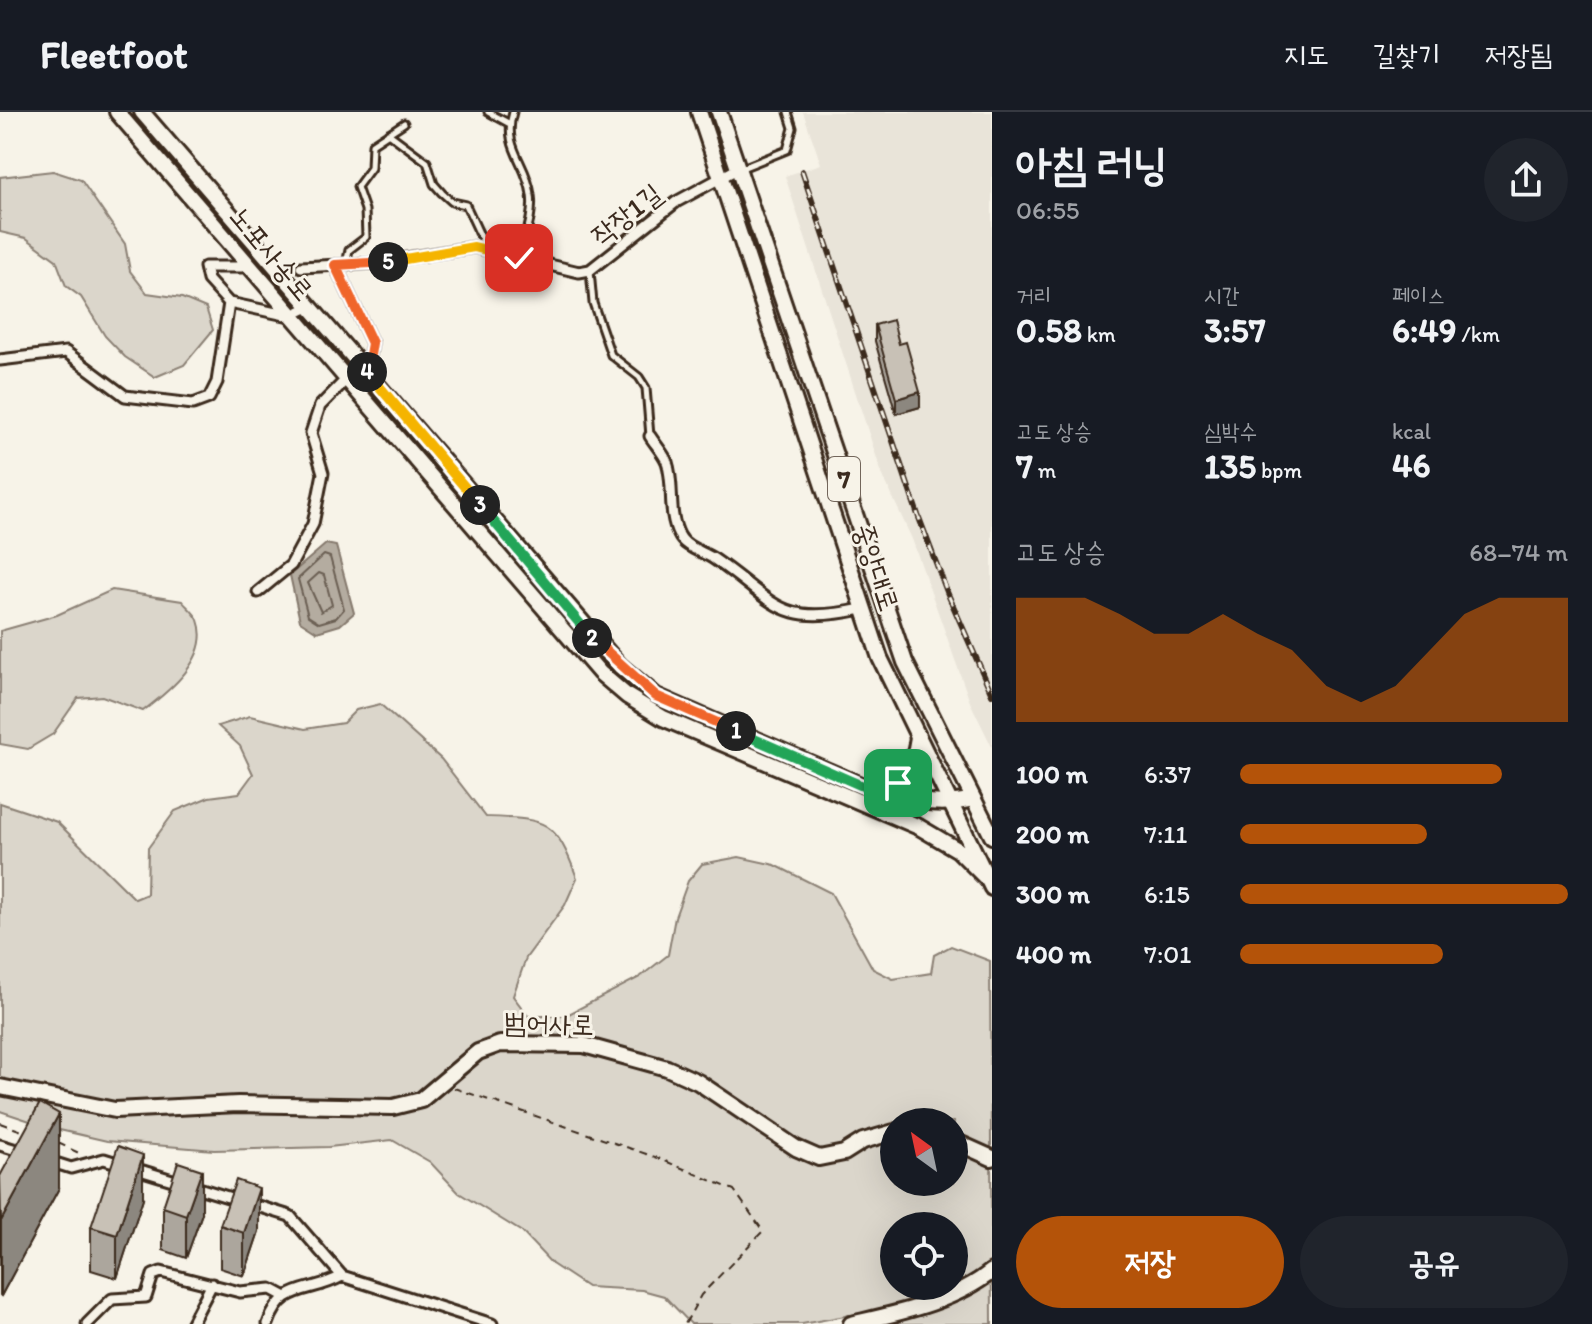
<!DOCTYPE html>
<html lang="ko">
<head>
<meta charset="utf-8">
<style>
	:root { --surface:#171b24; --page:#20242c; --text:#f1f3f6; --muted:#9ea1a6; --line:#363941; --accent:#b45309 }
	body { margin:0; font-family:Itim,"Poor Story",sans-serif; background:var(--page); color:var(--text); height:100vh; display:flex; flex-direction:column; font-size:30px; white-space:nowrap }
	* { box-sizing:border-box; margin:0 }
	p { font-size:26px; color:var(--muted) }
	.icon { flex:none; width:44px; height:44px; fill:none; stroke:currentColor; stroke-width:2; stroke-linecap:round; stroke-linejoin:round }
	.map { position:relative; flex:1; overflow:hidden }
	.side { display:flex; flex-direction:column; background:var(--surface); width:600px }
	.side>* { flex:none }
	.needle { width:52px; rotate:327deg }
	.fabs { position:absolute; left:880px; top:996px; display:grid; gap:16px }
	.fabs a { display:grid; place-items:center; width:88px; height:88px; border-radius:50%; background:var(--surface); box-shadow:0 8px 32px #0002; font-size:40px }
	.pin { position:absolute; display:grid; place-items:center; width:68px; height:68px; color:#fff; margin:-34px; border-radius:16px; box-shadow:0 4px 12px #0006 }
	.km { position:absolute; width:40px; height:40px; margin:-20px; border-radius:50%; background:#222; color:#fff; font-size:22px; line-height:40px; text-align:center }
	.round { display:grid; place-items:center; flex:none; width:84px; height:84px; border-radius:42px; background:var(--page) }
	.head { display:flex; align-items:center; justify-content:space-between; height:136px; padding:0 24px }
	h1 { font-size:44px; font-weight:800; line-height:60px }
	.figures { display:grid; grid-template-columns:repeat(3,1fr); gap:12px; height:136px; padding:8px 24px }
	.figures div { display:grid; align-content:center }
	.figures b { font-size:34px; font-weight:800 }
	.figures small { font-size:22px; font-weight:400 }
	.figures p { font-size:22px }
	.chart { height:224px; padding:16px 24px }
	.chart p { display:flex; justify-content:space-between }
	.chart svg { width:100%; height:144px; margin-top:8px; fill:var(--accent); opacity:.7 }
	.primary-button { display:flex; gap:16px; margin-top:auto; padding:16px 24px }
	.primary-button a { flex:1; height:92px; border-radius:48px; background:var(--accent); color:#fff; font-size:32px; font-weight:800; line-height:92px; text-align:center }
	.primary-button a+a { background:var(--page); color:var(--text) }
	ul { padding:0 24px; list-style:none; font-size:26px }
	li { display:grid; grid-template-columns:128px 96px 1fr; align-items:center; height:60px }
	li i { height:20px; border-radius:10px; background:var(--accent) }
	header { display:flex; align-items:center; gap:48px; box-sizing:border-box; height:112px; padding:0 40px; background:var(--surface); border-bottom:2px solid var(--line) }
	header strong { font-size:38px }
	nav { display:flex; gap:44px; margin-inline-start:auto; font-size:28px }
	main { display:flex; flex:1; min-height:0 }
	.map>svg:first-child { display:block }
	.built { fill:#e9e4d9 }
	.green { fill:#dbd6cb; stroke:#8b8074; stroke-width:2; fill-rule:evenodd }
	.water { fill:#b4aca0; stroke:#84786c; stroke-width:2 }
	.lines { fill:none; stroke-linecap:round; stroke-linejoin:round }
	.shore { stroke:#6b5e52; stroke-width:2 }
	.street-tunnel { stroke:#d1cbc0; stroke-width:9; stroke-dasharray:9 4.5; stroke-linecap:butt }
	.lane-casing { stroke:#3b2a1e; stroke-width:11 }
	.street-casing { stroke:#3b2a1e; stroke-width:15 }
	.secondary-casing { stroke:#3b2a1e; stroke-width:20 }
	.primary-casing { stroke:#3b2a1e; stroke-width:20 }
	.path { stroke:#3b2a1e; stroke-width:2; stroke-dasharray:8 6; stroke-linecap:butt }
	.lane { stroke:#f7f3e8; stroke-width:5 }
	.street { stroke:#f7f3e8; stroke-width:9 }
	.secondary { stroke:#f7f3e8; stroke-width:14 }
	.primary { stroke:#f7f3e8; stroke-width:14 }
	.rail-casing { stroke:#3b2a1e; stroke-width:6 }
	.rail { stroke:#f7f3e8; stroke-width:3; stroke-dasharray:9; stroke-linecap:butt }
	.wall { fill:#aca69d; stroke:#3b2a1e; stroke-width:2 }
	.shaded-wall { fill:#8c877f; stroke:#3b2a1e; stroke-width:2 }
	.building { fill:#c8c1b6; stroke:#3b2a1e; stroke-width:2 }
	.split-1-casing { stroke:#fff; stroke-width:16 }
	.split-2-casing { stroke:#fff; stroke-width:16 }
	.split-3-casing { stroke:#fff; stroke-width:16 }
	.split-4-casing { stroke:#fff; stroke-width:16 }
	.split-5-casing { stroke:#fff; stroke-width:16 }
	.split-6-casing { stroke:#fff; stroke-width:16 }
	.split-1 { stroke:#22a559; stroke-width:10 }
	.split-2 { stroke:#f0652b; stroke-width:10 }
	.split-3 { stroke:#22a559; stroke-width:10 }
	.split-4 { stroke:#f5b400; stroke-width:10 }
	.split-5 { stroke:#f0652b; stroke-width:10 }
	.split-6 { stroke:#f5b400; stroke-width:10 }
	.labels { text-anchor:middle; stroke-width:6; stroke-linejoin:round; paint-order:stroke }
	.shield { fill:#f7f3e8; stroke:#73665b; stroke-width:2 }
	.shield-label { font-size:26px; font-weight:bold; fill:#3b2a1e }
	.street-label { font-size:28px; fill:#3b2a1e; stroke:#f7f3e8 }
</style>
</head>
<body>
<header>
<strong>Fleetfoot</strong>
<nav><a>지도</a><a>길찾기</a><a>저장됨</a></nav>
</header>
<main>
<div class="map">
<svg width="992" height="1212" viewBox="0 0 992 1212">
	<rect width="100%" height="100%" fill="#f7f3e8"/>
	<filter id="ink" filterUnits="userSpaceOnUse"><feTurbulence type="fractalNoise" baseFrequency=".0125" numOctaves="2"/><feDisplacementMap in="SourceGraphic" scale="16" xChannelSelector="R" yChannelSelector="G"/><feConvolveMatrix kernelMatrix="1 2 1 2 8 2 1 2 1" color-interpolation-filters="sRGB"/></filter>
	<g filter="url(#ink)">
		<!-- built -->
		<path class="built" d="M803 0H992V635L970 590 912 427 882 362 785 64 821 52Z"/>
		<!-- green -->
		<path class="green" d="M53 59 81 68 125 132 130 159 147 181 182 186 206 196 213 218 184 253 155 265 125 245 105 224 81 185 66 174 56 148 26 126 0 120V65Z
			M112 478 182 489C186 494 196 502 198 508 212 546 168 580 143 599L102 584 78 586 53 622 28 637 0 632V519L57 503Z
			M380 592 441 647 486 705C546 707 555 706 577 766L565 793 526 846 513 884 528 904H565L640 865 668 843 675 805 688 769 702 752 739 745 775 753 831 781 873 857 893 867 931 861 934 843 951 834 990 849 992 1212H861L850 1203 802 1212H691L664 1184 642 1178 587 1175 552 1152 522 1120 459 1081 430 1050 392 1028 329 1035 214 1038 107 1029 51 1016 0 999V691L57 710 135 787 147 782 148 736 175 699 209 685 239 681 253 662 240 634 218 614 250 604 305 617 343 611 356 598ZM894 1010H954V1070H894ZM894 1114H954V1174H894Z"/>
		<!-- water -->
		<path class="water" d="M326 432 336 434 354 501 340 513 317 520 300 509 290 463Z"/>
		<g class="lines">
			<!-- shore -->
			<path class="shore" d="M324 443 330 445 344 497 336 506 319 511 308 504 298 467Z
				M319 461 324 463 332 493 321 500 308 471Z"/>
			<!-- street-tunnel -->
			<path class="street-tunnel" d="M250 155H301"/>
			<!-- lane casing -->
			<g class="lane-casing">
				<path id="lane" d="M488 0 510 12
					M513 0C502 36 527 50 531 83 534 103 525 125 520 145
					M388 21 427 50 434 72 442 81 452 90 466 93 487 138
					M742 56 787 38 793 16 788 0
					M346 152 349 138 366 125 365 98 357 75 371 56 372 32 404 11
					M590 159 593 191 611 243 639 265 646 276 650 324"/>
			</g>
			<!-- street casing -->
			<g class="street-casing">
				<path id="street" d="M301 155 377 151 474 135 579 160 590 158 676 90 737 57
					M229 191 290 204 309 195
					M229 191 208 168 205 155H242
					M0 248 66 240 125 284 193 292 209 286 217 270 229 191
					M650 324C655 332 664 342 667 350 675 374 667 400 679 423 685 436 702 439 714 447 777 490 777 515 862 497
					M258 480 291 453 313 412 323 361 311 321 320 294 370 243 372 231 335 153
					M0 1033 23 1040
					M49 1049 71 1056 104 1047 290 1104 342 1164 492 1212
					M87 1212 112 1187 146 1185 153 1163 161 1160 240 1180 271 1177 284 1184
					M191 1212 212 1172
					M268 1212C282 1170 310 1182 342 1164"/>
			</g>
			<!-- secondary casing -->
			<g class="secondary-casing">
				<path id="secondary" d="M117 0 600 561 627 584 663 606 919 715 958 738 987 767
					M142 0 620 554 656 584 867 676C902 687 937 696 973 687
					M871 675C908 669 912 662 918 625
					M0 975 115 998 238 992 393 995 421 988 478 940 500 932 584 933 667 956 698 970 796 1036 819 1046 844 1041 863 1029 894 1020
					M954 1029 992 1046
					M851 1212C898 1201 954 1190 992 1159"/>
			</g>
			<!-- primary casing -->
			<g class="primary-casing">
				<path id="primary" d="M699 0 880 546 992 776
					M719 0 905 550 992 724"/>
			</g>
			<!-- path -->
			<path class="path" d="M454 976 658 1046 734 1078 763 1119 701 1183 685 1212
				M0 1011 25 1020
				M58 1031 81 1042"/>
			<!-- lane -->
			<use href="#lane" class="lane"/>
			<!-- street -->
			<use href="#street" class="street"/>
			<!-- secondary -->
			<use href="#secondary" class="secondary"/>
			<!-- primary -->
			<use href="#primary" class="primary"/>
			<!-- rail casing -->
			<g class="rail-casing">
				<path id="rail" d="M802 59 918 403 947 480 992 582"/>
			</g>
			<!-- rail -->
			<use href="#rail" class="rail"/>
		</g>
		<!-- wall -->
		<path class="wall" d="M875 213 899 232 920 295 896 302 875 229Z
			M0 1064 59 1076 1 1184 0 1183Z
			M143 1086 117 1166 91 1158V1115Z
			M163 1095 202 1101 186 1146 163 1138Z
			M220 1113 259 1119 244 1164 220 1156Z"/>
		<!-- shaded-wall -->
		<path class="shaded-wall" d="M920 280V295L896 302V287Z
			M59 1002V1076L1 1184V1109Z
			M143 1043V1086L117 1166V1123Z
			M202 1058V1101L186 1146V1103Z
			M259 1076V1119L244 1164V1121Z"/>
		<!-- building -->
		<path class="building" d="M893 208 899 232 906 230 920 280 896 287 875 213Z
			M40 991 59 1002 1 1109 0 1064Z
			M118 1034 143 1043 117 1123 91 1115Z
			M178 1050 202 1058 186 1103 163 1095Z
			M236 1068 259 1076 244 1121 220 1113Z"/>
	</g>
	<g class="lines" filter="url(#ink)">
		<!-- split-1 casing -->
		<g class="split-1-casing">
			<path id="split-1" d="M736 619 867 676 898 671"/>
		</g>
		<!-- split-2 casing -->
		<g class="split-2-casing">
			<path id="split-2" d="M592 526 656 584 736 619"/>
		</g>
		<!-- split-3 casing -->
		<g class="split-3-casing">
			<path id="split-3" d="M480 393 592 526"/>
		</g>
		<!-- split-4 casing -->
		<g class="split-4-casing">
			<path id="split-4" d="M367 260 480 393"/>
		</g>
		<!-- split-5 casing -->
		<g class="split-5-casing">
			<path id="split-5" d="M367 260 361 252 370 243 372 231 335 153 388 150"/>
		</g>
		<!-- split-6 casing -->
		<g class="split-6-casing">
			<path id="split-6" d="M388 150 474 135 519 146"/>
		</g>
		<!-- split-1 -->
		<use href="#split-1" class="split-1"/>
		<!-- split-2 -->
		<use href="#split-2" class="split-2"/>
		<!-- split-3 -->
		<use href="#split-3" class="split-3"/>
		<!-- split-4 -->
		<use href="#split-4" class="split-4"/>
		<!-- split-5 -->
		<use href="#split-5" class="split-5"/>
		<!-- split-6 -->
		<use href="#split-6" class="split-6"/>
	</g>
	<g class="labels">
		<!-- shield labels -->
		<rect class="shield" x="828" y="345" width="32" height="44" rx="6"/>
		<g class="shield-label">
			<text x="844" y="376">7</text>
		</g>
		<!-- street labels -->
		<g class="street-label">
			<text transform="translate(626 102) rotate(-38)" y="10">작장1길</text>
			<text transform="translate(272 141) rotate(50)" y="10">노포사송로</text>
			<text transform="translate(877 455) rotate(72)" y="10">중앙대로</text>
			<text transform="translate(549 911) rotate(2)" y="10">범어사로</text>
		</g>
	</g>
</svg>
<div class="fabs">
<a><svg class="needle" viewBox="-14 -14 28 28"><path d="M0-13l5 13h-10z" fill="#e53935"/><path d="M0 13l5-13h-10z" fill="#9ea1a6"/></svg></a>
<a><svg class="icon" aria-label="locate" viewBox="0 0 24 24"><circle cx="12" cy="12" r="6"/><path d="M12 2v4M12 18v4M2 12h4M18 12h4"/></svg></a>
</div>
<div class="pin" style="left:898px;top:671px;background:#1e9e55"><svg class="icon" aria-label="arrive" viewBox="0 0 24 24"><path d="M6 21V4h12l-3 4 3 4H6"/></svg></div>
<div class="pin" style="left:519px;top:146px;background:#d93025"><svg class="icon" aria-label="check" viewBox="0 0 24 24"><path d="M5 12l5 5 9-10"/></svg></div>
<b class="km" style="left:736px;top:619px">1</b>
<b class="km" style="left:592px;top:526px">2</b>
<b class="km" style="left:480px;top:393px">3</b>
<b class="km" style="left:367px;top:260px">4</b>
<b class="km" style="left:388px;top:150px">5</b>
</div>
<section class="side">
<div class="head"><div><h1>아침 러닝</h1><p>06:55</p></div><a class="round"><svg class="icon" aria-label="share" viewBox="0 0 24 24"><path d="M12 15V3M7 8l5-5 5 5M5 13v7h14v-7"/></svg></a></div>
<div class="figures">
<div><p>거리</p><b>0.58<small> km</small></b></div>
<div><p>시간</p><b>3:57</b></div>
<div><p>페이스</p><b>6:49<small> /km</small></b></div>
</div>
<div class="figures">
<div><p>고도 상승</p><b>7<small> m</small></b></div>
<div><p>심박수</p><b>135<small> bpm</small></b></div>
<div><p>kcal</p><b>46</b></div>
</div>
<div class="chart"><p><span>고도 상승</span>68–74 m</p>
<svg viewBox="0 0 160 44" preserveAspectRatio="none"><path d="M0 44V6L10 6L20 6L30 11L40 17L50 17L60 11L70 17L80 22L90 33L100 38L110 33L120 22L130 11L140 6L150 6L160 6V44z"/></svg>
</div>
<ul>
<li><b>100 m</b>6:37<i style="width:80%"></i></li>
<li><b>200 m</b>7:11<i style="width:57%"></i></li>
<li><b>300 m</b>6:15<i style="width:100%"></i></li>
<li><b>400 m</b>7:01<i style="width:62%"></i></li>
</ul>
<div class="primary-button"><a>저장</a><a>공유</a></div>
</section>
</main>
</body>
</html>
